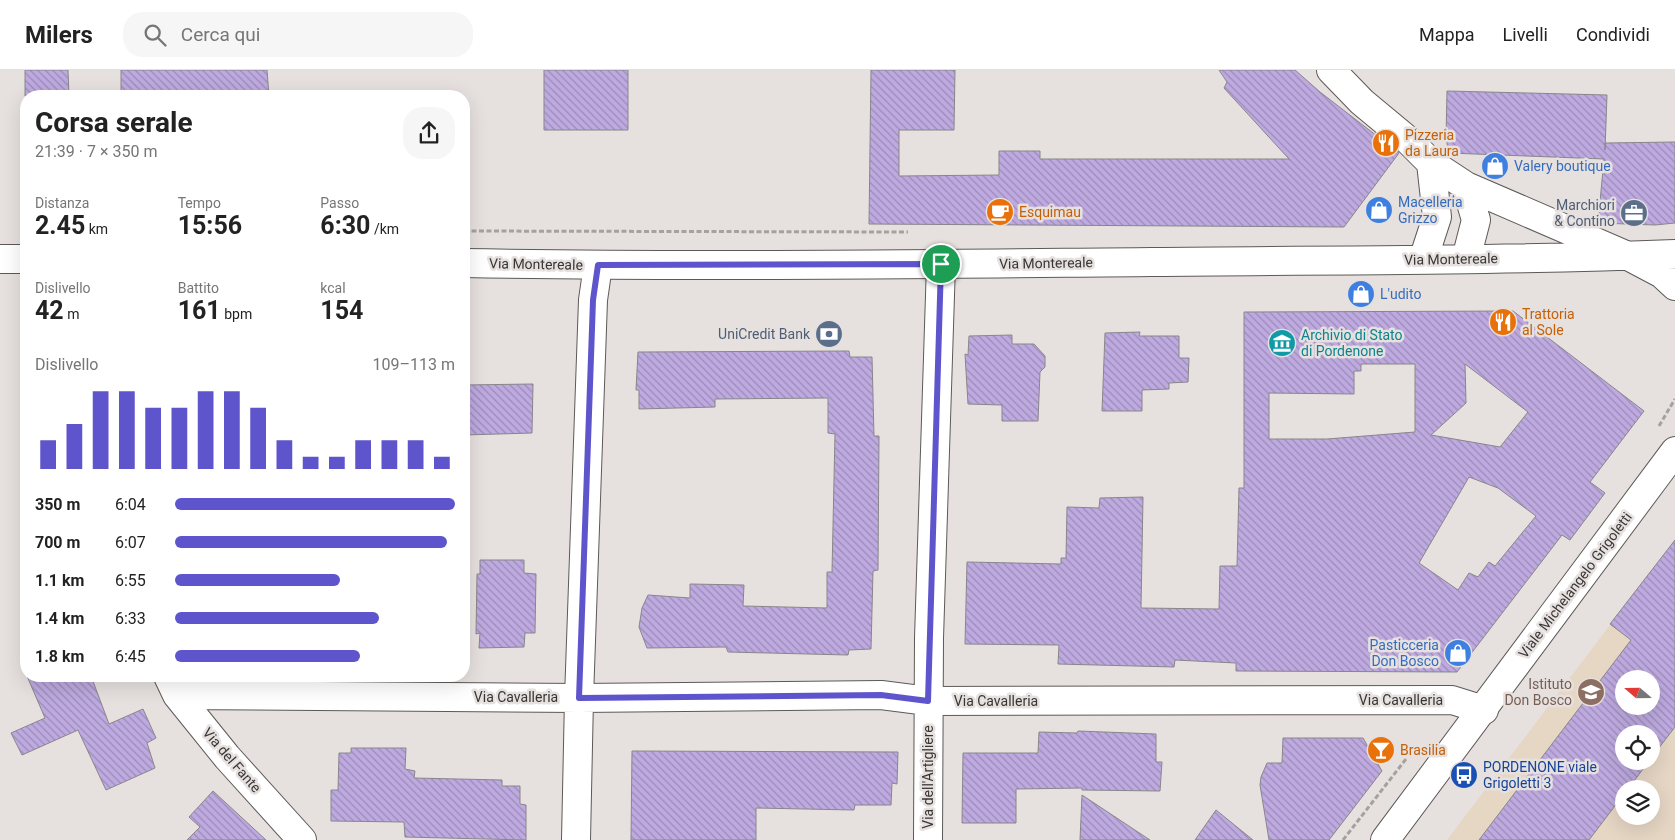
<!DOCTYPE html>
<html lang="it">
<head>
<meta charset="utf-8">
<style>
	:root { --surface:#fff; --page:#f6f6f6; --text:#222; --muted:#767676; --line:#e0e0e0; --accent:#5e55cd }
	body { margin:0; font-family:Roboto,sans-serif; background:var(--page); color:var(--text); height:100vh; display:flex; flex-direction:column; font-size:19px; white-space:nowrap }
	* { box-sizing:border-box; margin:0 }
	p { font-size:16px; color:var(--muted) }
	.icon { flex:none; width:28px; height:28px; fill:none; stroke:currentColor; stroke-width:2; stroke-linecap:round; stroke-linejoin:round }
	.map { position:relative; flex:1; overflow:hidden }
	.drawer { position:absolute; left:20px; top:20px; width:450px; height:592px; display:flex; flex-direction:column; background:var(--surface); border-radius:20px; box-shadow:0 5px 20px #0002 }
	.drawer>* { flex:none }
	.needle { width:32px; rotate:290deg }
	.fabs { position:absolute; left:1615px; top:600px; display:grid; gap:10px }
	.fabs a { display:grid; place-items:center; width:45px; height:45px; border-radius:50%; background:var(--surface); box-shadow:0 5px 20px #0002; font-size:25px }
	.pin { position:absolute; display:grid; place-items:center; width:42px; height:42px; color:#fff; margin:-21px; border:2px solid #fff; border-radius:50%; box-shadow:0 1px 5px #0007 }
	.round { display:grid; place-items:center; flex:none; width:52px; height:52px; border-radius:20px; background:var(--page) }
	.overview { display:flex; align-items:center; justify-content:space-between; height:85px; padding:0 15px }
	h1 { font-size:28px; font-weight:700; line-height:38px }
	.stats { display:grid; grid-template-columns:repeat(3,1fr); gap:8px; height:85px; padding:5px 15px }
	.stats div { display:grid; align-content:center }
	.stats b { font-size:25px; font-weight:700 }
	.stats small { font-size:14px; font-weight:400 }
	.stats p { font-size:14px }
	.chart { height:140px; padding:10px 15px }
	.chart p { display:flex; justify-content:space-between }
	.chart svg { width:100%; height:90px; margin-top:5px; stroke:var(--accent); stroke-width:6 }
	ul { padding:0 15px; list-style:none; font-size:16px }
	li { display:grid; grid-template-columns:80px 60px 1fr; align-items:center; height:38px }
	li i { height:12px; border-radius:6px; background:var(--accent) }
	header { display:flex; align-items:center; gap:30px; box-sizing:border-box; height:70px; padding:0 25px; background:var(--surface); border-bottom:1px solid var(--line) }
	header strong { font-size:24px }
	nav { display:flex; gap:28px; margin-inline-start:auto; font-size:18px }
	.search { width:350px; height:45px; background:var(--page); display:flex; align-items:center; gap:12px; box-sizing:border-box; padding:0 18px; border-radius:20px; color:var(--muted); font-size:19px }
	.map>svg:first-child { display:block }
	.education { fill:#e6d6c4; fill-rule:evenodd }
	.building { fill:url(#building-back-hatch); stroke:#88868b; fill-rule:evenodd }
	.lines { fill:none; stroke-linecap:round; stroke-linejoin:round }
	.street-casing { stroke:#5d5957; stroke-width:30 }
	.secondary-casing { stroke:#5d5957; stroke-width:30 }
	.path { stroke:#a5a19f; stroke-width:3; stroke-dasharray:5 2.5; stroke-linecap:butt }
	.street { stroke:#fff; stroke-width:28 }
	.secondary { stroke:#fff; stroke-width:28 }
	.route-casing { stroke:#fff; stroke-width:10 }
	.route { stroke:#5e55cd; stroke-width:6 }
	.labels { text-anchor:middle; stroke-width:5; stroke-linejoin:round; paint-order:stroke }
	.food-label { font-size:14px; fill:#c56008; stroke:#e6e1df; text-anchor:start }
	.shop-label { font-size:14px; fill:#366cbe; stroke:#e6e1df; text-anchor:start }
	.service-label { font-size:14px; fill:#4e5e75; stroke:#e6e1df; text-anchor:end }
	.street-label { font-size:14px; fill:#383635; stroke:#e6e1df }
	.culture-label { font-size:14px; fill:#0d838f; stroke:#e6e1df; text-anchor:start }
	.education-label { font-size:14px; fill:#785e54; stroke:#e6e1df; text-anchor:end }
	.transit-label { font-size:14px; fill:#164399; stroke:#e6e1df; text-anchor:start }
</style>
</head>
<body>
<header>
<strong>Milers</strong>
<div class="search"><svg class="icon" aria-label="search" viewBox="0 0 24 24"><circle cx="10" cy="10" r="6"/><path d="M15 15l6 6"/></svg>Cerca qui</div>
<nav><a>Mappa</a><a>Livelli</a><a>Condividi</a></nav>
</header>
<div class="map">
<svg width="1675" height="770" viewBox="0 0 1675 770">
	<defs>
		<pattern id="building-back-hatch" width="6" height="6" patternUnits="userSpaceOnUse" patternTransform="scale(1.25)"><rect width="6" height="6" fill="#beaae0"/><path d="M-1 5l2 2M0 0l6 6M5-1l2 2" fill="none" stroke="#9b8bb6"/></pattern>
	</defs>
	<rect width="100%" height="100%" fill="#e6e1df"/>
	<!-- education -->
	<path class="education" d="M1663 485 1675 495V770H1447ZM1624 609H1651V636H1624ZM1624 664H1651V691H1624ZM1624 719H1651V746H1624Z"/>
	<!-- building -->
	<path class="building" d="M25 0H68L69 26H25Z
		M121 0H267L269 26H121Z
		M544 0H628V60H544Z
		M871 0H955L954 60H899V106L999 105V81H1040V89H1289L1224 18 1227 12 1219 0H1295L1320 22 1399 83 1344 157 869 154Z
		M1447 21 1607 25 1605 80V73L1675 72V153L1655 155 1598 153 1604 89 1449 83 1446 68Z
		M1513 241 1644 341 1590 412 1605 423 1570 470 1562 465 1457 602 1236 601V593L1175 590 1174 597 1058 594 1059 575 965 574 967 492 1061 494V488H1066L1067 437 1099 438 1100 428 1143 427 1141 538 1219 539 1220 496H1237L1239 418H1244V242ZM1361 294H1415V362L1327 369H1269V323L1354 324V301H1361ZM1465 294 1528 342 1500 377 1431 365 1466 333ZM1469 407 1498 418 1536 446 1495 496 1489 492 1478 507 1469 503 1458 520 1419 493Z
		M1140 262 1139 266H1179V288H1189L1188 312 1169 313V319L1142 320V341H1102L1105 263Z
		M1012 265V274H1034L1045 286V297L1040 302 1038 351H1002V335L968 334 965 284 968 285 969 266Z
		M849 281 850 287H872L874 366H879L878 500 873 501 871 579 849 580 848 585 728 582 726 577 647 578 639 557 642 538 648 525 690 528V514L744 515 743 536 827 538V502H832L835 364 828 363V328L715 329V337L639 339V320H636L638 282Z
		M533 314 532 363 464 365V315Z
		M1675 470V657L1651 688V664H1624V691H1649L1628 719H1624V724L1589 770H1479L1631 570 1610 554ZM1624 609H1651V636H1624Z
		M480 490H524V503L536 504 535 563H525L524 577 479 578 480 563 476 564 477 504H480Z
		M27 606H91L109 654 143 639 156 668 147 673 155 698 106 720 78 660 22 685 11 663 45 648Z
		M1078 661 1156 664V692H1162L1160 721 1082 720V718L1016 719V753H962L963 683H1038L1039 662 1077 663Z
		M1283 668H1363L1382 701 1329 770H1269L1260 715 1261 707 1267 693H1282Z
		M351 678H406L405 699 415 701 414 708 502 710V716H520V734L526 735V770L405 767 404 752 331 751V720H338L339 683H351Z
		M632 681 898 682 897 714 892 713 891 735H855L854 740 756 738V770H631Z
		M213 721 266 770H187L200 757 189 747Z
		M1082 725 1150 770H1080Z
		M1216 740 1253 770H1195Z"/>
	<g class="lines">
		<!-- street casing -->
		<g class="street-casing">
			<path id="street" d="M168 606 177 625 227 687 302 770
				M177 625 579 628 881 625 928 631 1452 630 1484 640
				M576 770 579 628 593 230 598 195
				M928 770 929 568 941 194"/>
		</g>
		<!-- secondary casing -->
		<g class="secondary-casing">
			<path id="secondary" d="M1331 0 1362 32 1409 71 1431 93 1466 116 1628 186 1662 204 1675 216
				M0 189H26
				M1466 189 1476 150 1466 116
				M1423 190 1437 147 1431 93
				M464 193C693 197 922 194 1152 192 1326 190 1501 191 1675 184
				M1385 770 1675 381"/>
		</g>
		<!-- path -->
		<path class="path" d="M464 161 908 162
			M1659 356 1675 329
			M1343 770 1406 689"/>
		<!-- street -->
		<use href="#street" class="street"/>
		<!-- secondary -->
		<use href="#secondary" class="secondary"/>
	</g>
	<g class="lines">
		<!-- route casing -->
		<g class="route-casing">
			<path id="route" d="M941 194 928 631 881 625 579 628 593 230 598 195Z"/>
		</g>
		<!-- route -->
		<use href="#route" class="route"/>
	</g>
	<!-- icons -->
	<defs>
		<g id="restaurant-disc" transform="scale(1.4375)"><circle r="9.5" fill="#e8710a" stroke="#e6e1df"/><path d="M-5-6h1v4h1v-4h1v4h1v-4h1v5L-1.5 .5V6h-2V.5L-5-1ZM5-6V6H3V1.5H1.5Q1.5-4 5-6Z" fill="#fff"/></g>
		<g id="shop-disc" transform="scale(1.4375)"><circle r="9.5" fill="#3f7fe0" stroke="#e6e1df"/><path d="M-5-2.5h2.3a2.7 3.5 0 0 1 5.4 0H5L5.5 6h-11ZM-1.5-2.5h3a1.5 2.3 0 0 0-3 0Z" fill="#fff"/></g>
		<g id="cafe-disc" transform="scale(1.4375)"><circle r="9.5" fill="#e8710a" stroke="#e6e1df"/><path d="M-5.5-4.5H6V0H3Q3 3.5 0 3.5H-2.5Q-5.5 3.5-5.5 0ZM3-3.2v2h1.7v-2ZM-6 4.5H4V6H-6Z" fill="#fff"/></g>
		<g id="office-disc" transform="scale(1.4375)"><circle r="9.5" fill="#5c6f8a" stroke="#e6e1df"/><path d="M-6-3h4V-5.5h4V-3h4V5H-6ZM-1-4.5V-3h2v-1.5ZM-6 0V1H6V0Z" fill="#fff"/></g>
		<g id="bank-disc" transform="scale(1.4375)"><circle r="9.5" fill="#5c6f8a" stroke="#e6e1df"/><path d="M-6-4H6V4H-6ZM0-2.3a2.3 2.3 0 1 0 0 4.6a2.3 2.3 0 1 0 0-4.6Z" fill="#fff"/></g>
		<g id="museum-disc" transform="scale(1.4375)"><circle r="9.5" fill="#0f9aa8" stroke="#e6e1df"/><path d="M0-6L6-3V-2H-6V-3ZM-5-1h2V3h-2ZM-1-1h2V3h-2ZM3-1h2V3H3ZM-6 4H6V6H-6Z" fill="#fff"/></g>
		<g id="school-disc" transform="scale(1.4375)"><circle r="9.5" fill="#8d6e63" stroke="#e6e1df"/><path d="M0-5L7-2L0 1L-7-2ZM-4 1L0 2.5L4 1V4Q0 6-4 4Z" fill="#fff"/></g>
		<g id="bar-disc" transform="scale(1.4375)"><circle r="9.5" fill="#e8710a" stroke="#e6e1df"/><path d="M-6-5H6L.8 .8V4.5H3.5V6h-7V4.5H-.8V.8Z" fill="#fff"/></g>
		<g id="bus-disc" transform="scale(1.4375)"><circle r="9.5" fill="#1a4fb4" stroke="#e6e1df"/><path d="M-5-6H5V4H4V6H2V4H-2V6H-4V4H-5ZM-3.5-4V0h7V-4ZM-3.5 1.2v1.5H-2V1.2ZM2 1.2v1.5H3.5V1.2Z" fill="#fff"/></g>
	</defs>
	<g fill-rule="evenodd">
		<use href="#restaurant-disc" x="1386" y="73"/>
		<use href="#shop-disc" x="1495" y="96"/>
		<use href="#shop-disc" x="1379" y="140"/>
		<use href="#cafe-disc" x="1000" y="142"/>
		<use href="#office-disc" x="1634" y="143"/>
		<use href="#shop-disc" x="1361" y="224"/>
		<use href="#restaurant-disc" x="1503" y="252"/>
		<use href="#bank-disc" x="829" y="264"/>
		<use href="#museum-disc" x="1282" y="273"/>
		<use href="#shop-disc" x="1458" y="583"/>
		<use href="#school-disc" x="1591" y="622"/>
		<use href="#bar-disc" x="1381" y="680"/>
		<use href="#bus-disc" x="1464" y="705"/>
	</g>
	<g class="labels">
		<!-- food labels -->
		<g class="food-label">
			<text x="1405" y="70">Pizzeria<tspan x="1405" dy="16">da Laura</tspan></text>
			<text x="1019" y="147">Esquimau</text>
			<text x="1522" y="249">Trattoria<tspan x="1522" dy="16">al Sole</tspan></text>
			<text x="1400" y="685">Brasilia</text>
		</g>
		<!-- shop labels -->
		<g class="shop-label">
			<text x="1514" y="101">Valery boutique</text>
			<text x="1398" y="137">Macelleria<tspan x="1398" dy="16">Grizzo</tspan></text>
			<text x="1380" y="229">L'udito</text>
			<text x="1439" y="580" text-anchor="end">Pasticceria<tspan x="1439" dy="16">Don Bosco</tspan></text>
		</g>
		<!-- service labels -->
		<g class="service-label">
			<text x="1615" y="140">Marchiori<tspan x="1615" dy="16">&amp; Contino</tspan></text>
			<text x="810" y="269">UniCredit Bank</text>
		</g>
		<!-- street labels -->
		<g class="street-label">
			<text transform="translate(1451 189) rotate(-1)" y="5">Via Montereale</text>
			<text transform="translate(1046 193) rotate(-1)" y="5">Via Montereale</text>
			<text transform="translate(536 194) rotate(1)" y="5">Via Montereale</text>
			<text transform="translate(1575 515) rotate(-53)" y="5">Viale Michelangelo Grigoletti</text>
			<text x="516" y="632">Via Cavalleria</text>
			<text x="1401" y="635">Via Cavalleria</text>
			<text x="996" y="636">Via Cavalleria</text>
			<text transform="translate(232 690) rotate(49)" y="5">Via del Fante</text>
			<text transform="translate(928 707) rotate(-90)" y="5">Via dell'Artigliere</text>
		</g>
		<!-- culture labels -->
		<g class="culture-label">
			<text x="1301" y="270">Archivio di Stato<tspan x="1301" dy="16">di Pordenone</tspan></text>
		</g>
		<!-- education labels -->
		<g class="education-label">
			<text x="1572" y="619">Istituto<tspan x="1572" dy="16">Don Bosco</tspan></text>
		</g>
		<!-- transit labels -->
		<g class="transit-label">
			<text x="1483" y="702">PORDENONE viale<tspan x="1483" dy="16">Grigoletti 3</tspan></text>
		</g>
	</g>
</svg>
<div class="fabs">
<a><svg class="needle" viewBox="-14 -14 28 28"><path d="M0-13l5 13h-10z" fill="#e53935"/><path d="M0 13l5-13h-10z" fill="#767676"/></svg></a>
<a><svg class="icon" aria-label="locate" viewBox="0 0 24 24"><circle cx="12" cy="12" r="6"/><path d="M12 2v4M12 18v4M2 12h4M18 12h4"/></svg></a>
<a><svg class="icon" aria-label="layers" viewBox="0 0 24 24"><path d="M12 4l9 5-9 5-9-5zM3 14l9 5 9-5"/></svg></a>
</div>
<div class="pin" style="left:941px;top:194px;background:#1e9e55"><svg class="icon" aria-label="arrive" viewBox="0 0 24 24"><path d="M6 21V4h12l-3 4 3 4H6"/></svg></div>
<section class="drawer">
<div class="overview"><div><h1>Corsa serale</h1><p>21:39 · 7 × 350 m</p></div><a class="round"><svg class="icon" aria-label="share" viewBox="0 0 24 24"><path d="M12 15V3M7 8l5-5 5 5M5 13v7h14v-7"/></svg></a></div>
<div class="stats">
<div><p>Distanza</p><b>2.45<small> km</small></b></div>
<div><p>Tempo</p><b>15:56</b></div>
<div><p>Passo</p><b>6:30<small> /km</small></b></div>
</div>
<div class="stats">
<div><p>Dislivello</p><b>42<small> m</small></b></div>
<div><p>Battito</p><b>161<small> bpm</small></b></div>
<div><p>kcal</p><b>154</b></div>
</div>
<div class="chart"><p><span>Dislivello</span>109–113 m</p>
<svg viewBox="0 0 160 44" preserveAspectRatio="none"><path d="M5 44V30M15 44V22M25 44V6M35 44V6M45 44V14M55 44V14M65 44V6M75 44V6M85 44V14M95 44V30M105 44V38M115 44V38M125 44V30M135 44V30M145 44V30M155 44V38"/></svg>
</div>
<ul>
<li><b>350 m</b>6:04<i style="width:100%"></i></li>
<li><b>700 m</b>6:07<i style="width:97%"></i></li>
<li><b>1.1 km</b>6:55<i style="width:59%"></i></li>
<li><b>1.4 km</b>6:33<i style="width:73%"></i></li>
<li><b>1.8 km</b>6:45<i style="width:66%"></i></li>
</ul>
</section>
</div>
</body>
</html>
